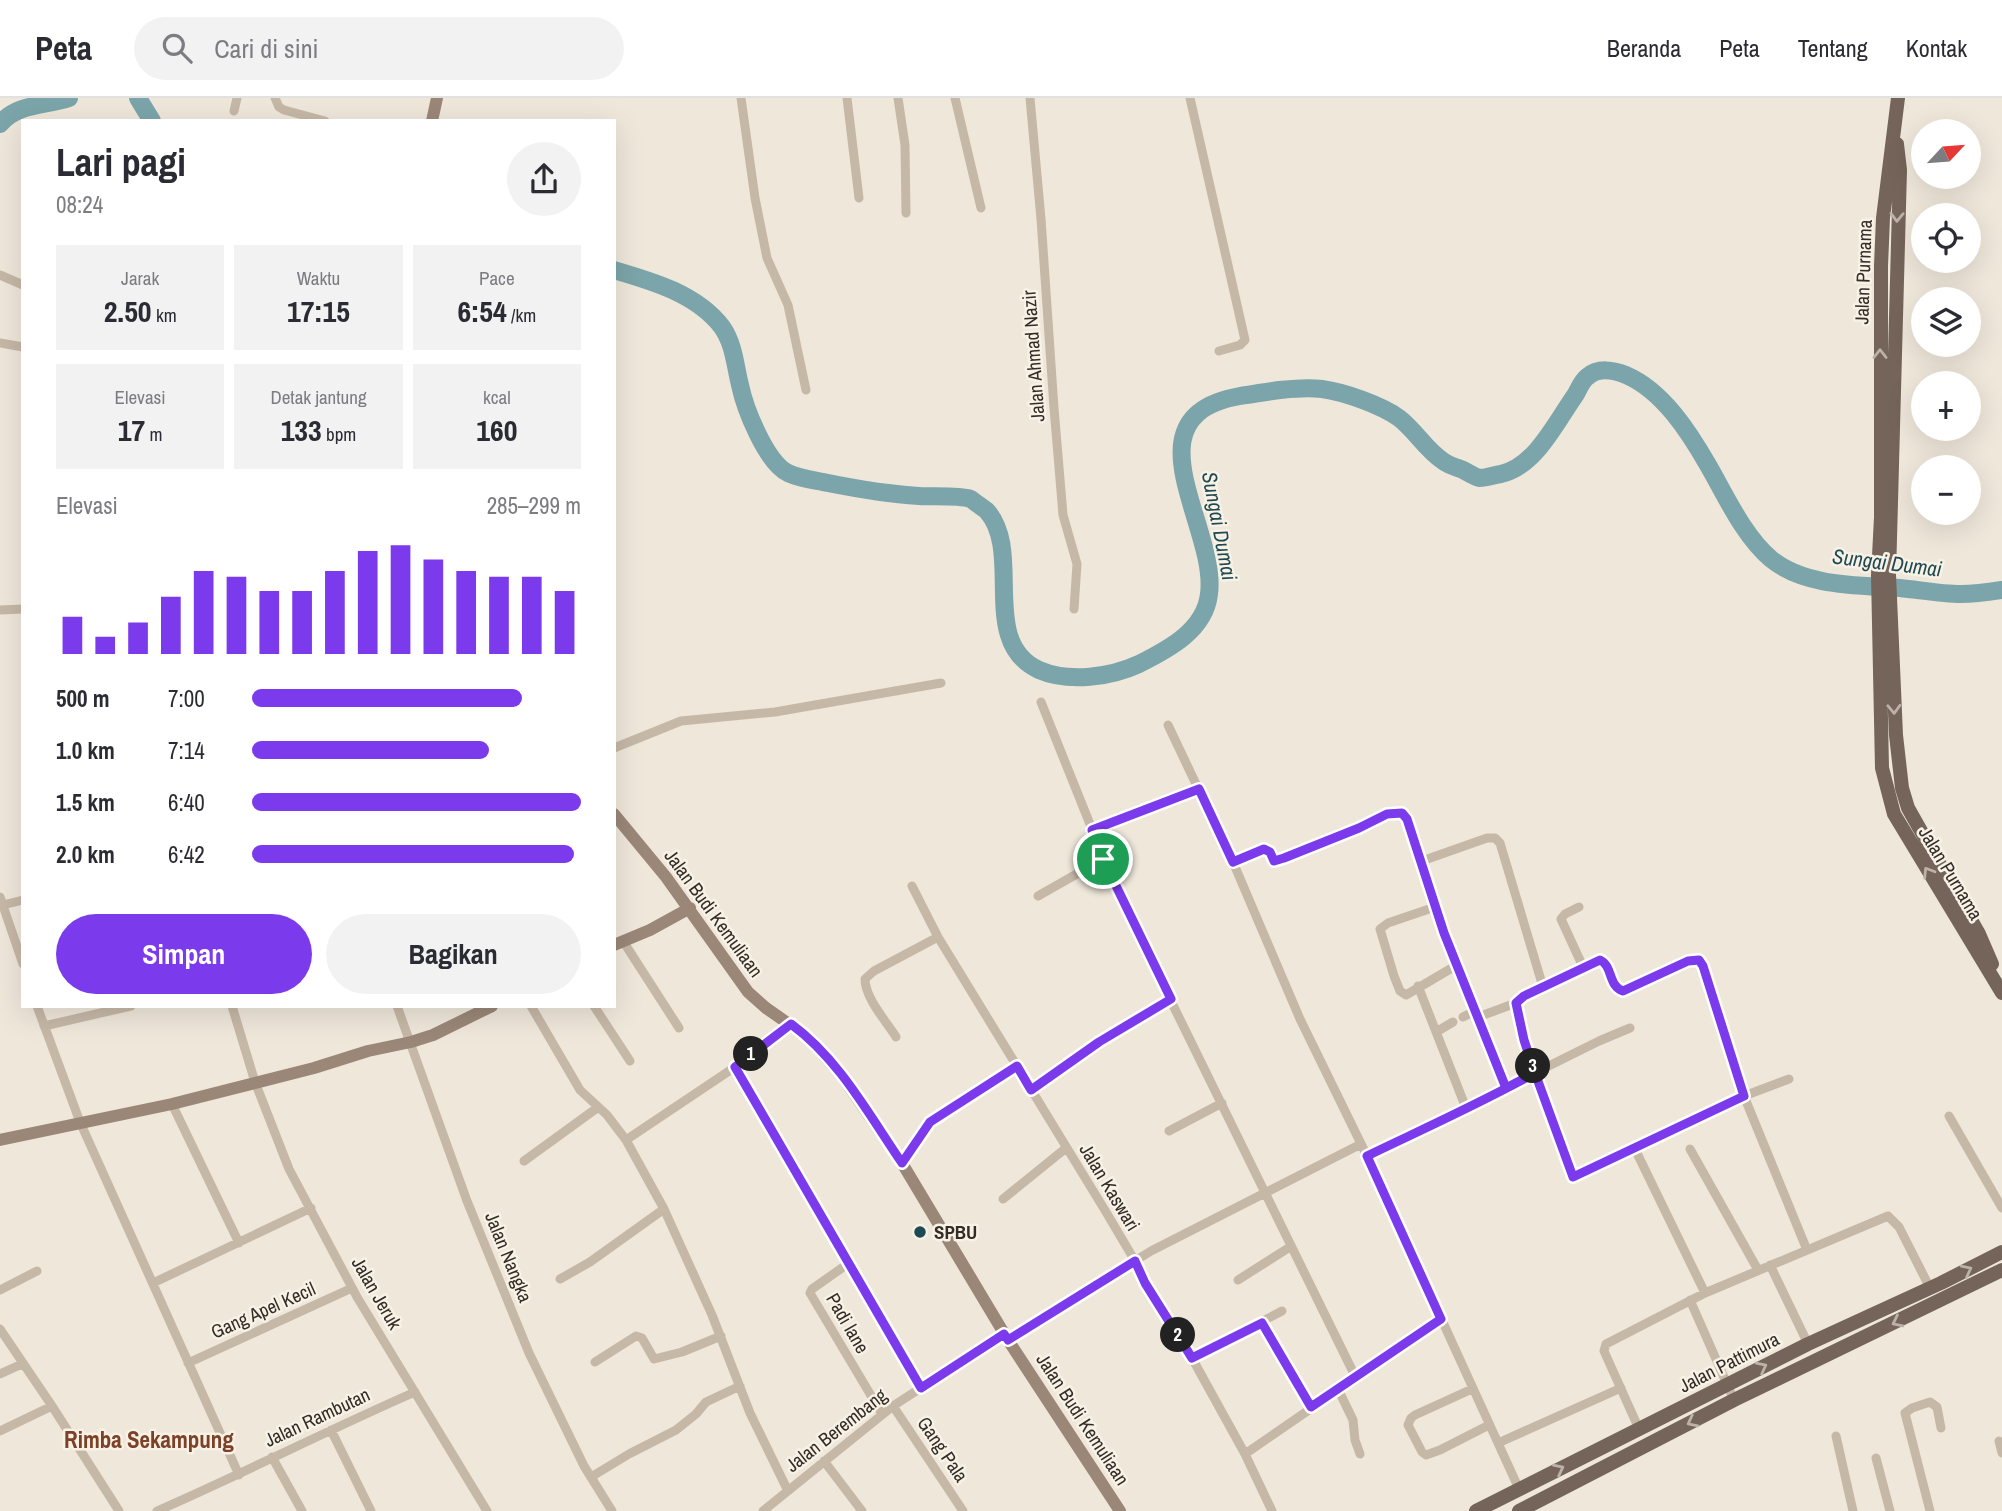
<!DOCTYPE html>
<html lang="id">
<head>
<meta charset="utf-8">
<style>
	:root { --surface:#fff; --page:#f2f2f3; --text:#2b2b33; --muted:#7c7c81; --line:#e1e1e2; --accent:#7c3aed }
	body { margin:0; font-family:"Archivo Narrow",sans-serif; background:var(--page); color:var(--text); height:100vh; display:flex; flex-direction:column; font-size:26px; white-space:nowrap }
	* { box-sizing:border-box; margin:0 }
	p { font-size:23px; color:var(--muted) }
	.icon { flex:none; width:38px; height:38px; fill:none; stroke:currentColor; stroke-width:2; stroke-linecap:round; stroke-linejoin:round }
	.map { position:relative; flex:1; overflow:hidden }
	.side { position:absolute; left:21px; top:21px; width:595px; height:889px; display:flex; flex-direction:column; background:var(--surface); border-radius:0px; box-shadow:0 7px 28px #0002 }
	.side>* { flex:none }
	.needle { width:46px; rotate:64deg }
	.fabs { position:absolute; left:1911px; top:21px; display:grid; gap:14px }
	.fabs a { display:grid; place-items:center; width:70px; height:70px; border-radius:50%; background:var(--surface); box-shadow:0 7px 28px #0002; font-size:35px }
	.pin { position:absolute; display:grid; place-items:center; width:60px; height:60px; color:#fff; margin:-30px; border:4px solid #fff; border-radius:50%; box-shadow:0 2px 7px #0007 }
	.km { position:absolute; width:35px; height:35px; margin:-18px; border-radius:50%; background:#222; color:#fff; font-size:19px; line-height:35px; text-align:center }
	.round { display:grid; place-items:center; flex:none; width:74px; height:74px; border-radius:37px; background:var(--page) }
	.headline { display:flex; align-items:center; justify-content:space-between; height:119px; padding:0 35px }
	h1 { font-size:38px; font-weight:800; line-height:52px }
	.figures { display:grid; grid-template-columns:repeat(3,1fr); gap:10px; height:119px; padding:7px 35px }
	.figures div { display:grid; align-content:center; border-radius:0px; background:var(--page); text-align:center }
	.figures b { font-size:30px; font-weight:800 }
	.figures small { font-size:19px; font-weight:400 }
	.figures p { font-size:19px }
	.chart { height:196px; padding:14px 35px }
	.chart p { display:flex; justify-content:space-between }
	.chart svg { width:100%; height:126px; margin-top:7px; stroke:var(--accent); stroke-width:6 }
	.cta { display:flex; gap:14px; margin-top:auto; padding:14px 35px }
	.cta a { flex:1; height:80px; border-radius:42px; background:var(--accent); color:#fff; font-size:28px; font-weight:800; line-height:80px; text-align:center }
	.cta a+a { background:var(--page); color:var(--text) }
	ul { padding:0 35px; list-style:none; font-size:23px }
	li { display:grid; grid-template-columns:112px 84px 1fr; align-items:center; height:52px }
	li i { height:18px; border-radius:9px; background:var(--accent) }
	header { display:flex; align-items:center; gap:42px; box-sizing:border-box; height:98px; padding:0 35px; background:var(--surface); border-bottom:2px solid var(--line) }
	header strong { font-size:33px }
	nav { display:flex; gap:38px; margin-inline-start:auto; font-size:24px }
	.search { width:490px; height:63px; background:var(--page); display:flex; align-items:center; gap:18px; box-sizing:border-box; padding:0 24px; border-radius:38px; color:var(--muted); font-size:26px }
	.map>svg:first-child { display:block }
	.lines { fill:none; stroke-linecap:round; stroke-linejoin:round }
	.river { stroke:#7ba5aa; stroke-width:18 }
	.street { stroke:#c6b8a7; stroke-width:9 }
	.secondary { stroke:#9a8778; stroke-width:12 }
	.primary { stroke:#746459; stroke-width:14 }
	.oneway { stroke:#bcb2a7 }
	.route-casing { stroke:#fff; stroke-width:14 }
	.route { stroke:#7c3aed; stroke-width:9 }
	.poi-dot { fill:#204a51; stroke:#f7f1e6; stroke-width:2.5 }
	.labels { text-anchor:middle; stroke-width:5; stroke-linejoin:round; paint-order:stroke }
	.street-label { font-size:19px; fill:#332c27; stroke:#f7f1e6 }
	.poi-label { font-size:19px; font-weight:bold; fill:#332c27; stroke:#f7f1e6; text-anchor:start }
	.water-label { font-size:21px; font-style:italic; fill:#204a51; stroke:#f7f1e6 }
	.quarter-label { font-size:23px; font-weight:bold; fill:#7c4126; stroke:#f7f1e6 }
</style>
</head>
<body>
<header>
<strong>Peta</strong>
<div class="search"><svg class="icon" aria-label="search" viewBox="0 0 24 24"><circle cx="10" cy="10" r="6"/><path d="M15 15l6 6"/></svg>Cari di sini</div>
<nav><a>Beranda</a><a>Peta</a><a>Tentang</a><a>Kontak</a></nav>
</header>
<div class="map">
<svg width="2002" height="1413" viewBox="0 0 2002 1413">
	<rect width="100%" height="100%" fill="#efe7da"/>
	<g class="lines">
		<!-- river -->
		<path class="river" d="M138 0 152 23
			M0 26C17 5 46 8 69 0
			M614 172C652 183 697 196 722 229 734 246 735 267 740 287 745 311 766 364 788 375 801 381 814 382 828 385 858 391 888 396 919 398 933 399 958 397 971 401 972 402 986 412 987 413 1024 455 978 544 1039 572 1069 585 1111 579 1139 566 1169 551 1205 532 1209 496 1218 429 1124 318 1240 298 1264 294 1299 288 1322 291 1344 294 1381 307 1399 320 1415 332 1426 352 1443 363 1448 367 1455 369 1461 371 1468 374 1474 379 1480 380 1487 380 1494 377 1501 376 1536 368 1556 324 1576 296 1579 290 1582 283 1587 279 1598 269 1614 272 1626 277 1663 293 1689 334 1708 367 1726 398 1743 437 1771 461 1805 489 1859 487 1900 490 1920 492 1941 496 1961 496 1975 496 1989 494 2002 492"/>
		<!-- street -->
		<path class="street" d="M275 0 279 9 284 12 325 23
			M741 0 755 100 767 160 788 207 806 292
			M847 0 859 100
			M898 0 905 47 906 115
			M955 0 981 110
			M1030 0 1041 121 1054 310 1063 417 1077 466 1074 511
			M1190 0 1245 242 1240 247 1219 253
			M234 13 237 0
			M0 177 23 187
			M0 245 23 249
			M0 512 23 511
			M1041 604 1116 791 1356 1280
			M1168 627 1233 764 1300 921 1367 1058 1519 1391
			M614 650 681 623 775 614 941 585
			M1092 732 1199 691
			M1233 764 1264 751 1270 754 1274 763 1359 730 1387 716 1402 715 1407 721 1444 835 1506 990
			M1419 764 1487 740H1495L1500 745 1543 889
			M912 788 938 839 1106 1114 1135 1163 1145 1185 1192 1260 1245 1356 1272 1413
			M1038 798 1103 761
			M0 799 23 866
			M3 807 23 802
			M1435 809 1388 825 1380 831 1394 878 1400 893 1406 897 1457 867
			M1579 809 1565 816 1561 821 1584 871
			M623 843 679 930
			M1418 888 1466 1010
			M37 908 80 1024 239 1377
			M232 908 255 984 289 1071 357 1199 487 1413
			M397 908 467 1103 529 1255 584 1368 612 1413
			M531 908 580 992 607 1017 626 1042 664 1111 712 1217 750 1315 788 1393
			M594 908 630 963
			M1463 919 1475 913
			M1478 919 1516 905
			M44 928 131 908
			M1436 934 1453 924
			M896 939C886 923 865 900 865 881L874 873 938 839
			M735 969 921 1290
			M1789 981 1744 998 1573 1079 1524 942 1516 905 1524 898 1600 862C1613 868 1608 887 1623 893L1688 863 1699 862 1703 868 1744 998 1807 1152
			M1031 992 1099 944 1171 901
			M172 1006 239 1145
			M1949 1018 2002 1110
			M1169 1033 1222 1005
			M626 1042 735 969 791 926
			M1634 1049 1705 1195
			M1690 1051 1758 1172
			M1367 1058 1599 943 1630 930
			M524 1063 597 1010
			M902 1065 930 1024 1017 968
			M1003 1101 1066 1050
			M849 1165 812 1191 810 1195 882 1316
			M1770 1167 1808 1246
			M560 1181 590 1164 664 1111
			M1238 1182 1290 1149
			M153 1185 311 1110
			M0 1192 37 1173
			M1690 1202 1734 1302
			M1262 1225 1311 1309
			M0 1231 52 1308 119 1413
			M1008 1242 1151 1153 1361 1046
			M1192 1260 1282 1213
			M595 1264 636 1238 642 1240 654 1261 682 1254 721 1238
			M188 1265 352 1190
			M0 1276 22 1266
			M1338 1291 1353 1322 1355 1342 1360 1356
			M1472 1291 1415 1317 1411 1320 1408 1327 1422 1354 1426 1357 1440 1352 1489 1327
			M893 1308 963 1413
			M1639 1331 1604 1253 1606 1246 1705 1195 1888 1118 1899 1129 1930 1190
			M331 1332 371 1413
			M0 1333 52 1308
			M1836 1338 1853 1413
			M1999 1343 2002 1355
			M1498 1345 1621 1290
			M1245 1356 1441 1221
			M272 1359 302 1413
			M1876 1360 1890 1413
			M824 1363 862 1413
			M591 1379 629 1356 676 1332 696 1316 706 1304 740 1288
			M157 1413C244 1375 328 1332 415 1294
			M763 1413 893 1308 1004 1236
			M1930 1413 1905 1315 1912 1310 1930 1304 1937 1309 1941 1330"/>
		<!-- secondary -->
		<path class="secondary" d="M432 23 437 0
			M614 716 666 779 748 894 766 910 809 940 842 978 902 1065 1008 1242 1120 1413
			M614 847 650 832 690 810
			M0 1042 172 1006 314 970 368 953 411 944 433 937 492 908"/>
		<!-- primary -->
		<path class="primary" d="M1898 0 1883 120 1881 168V419L1878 477 1882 670 1894 716 2002 895
			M1897 46 1900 72 1889 477 1896 637 1902 690 1908 710 1979 836 1992 866
			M1476 1413 1808 1246 1941 1185 2002 1154
			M1519 1413 1734 1302 2002 1172"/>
	</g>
	<!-- one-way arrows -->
	<defs><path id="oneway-chevron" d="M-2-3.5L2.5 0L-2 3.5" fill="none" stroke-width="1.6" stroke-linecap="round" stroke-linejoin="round" transform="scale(1.75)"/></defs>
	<g class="oneway">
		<use href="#oneway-chevron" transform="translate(1897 119) rotate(91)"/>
		<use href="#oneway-chevron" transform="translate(1880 256) rotate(-90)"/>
		<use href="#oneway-chevron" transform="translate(1894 611) rotate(88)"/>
		<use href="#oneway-chevron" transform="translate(1928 774) rotate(-122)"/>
		<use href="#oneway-chevron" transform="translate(1967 1172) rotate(-27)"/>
		<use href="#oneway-chevron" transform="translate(1897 1224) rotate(154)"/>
		<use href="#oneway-chevron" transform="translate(1762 1269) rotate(-27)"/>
		<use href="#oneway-chevron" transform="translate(1692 1324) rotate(153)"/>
		<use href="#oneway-chevron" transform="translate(1559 1371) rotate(-27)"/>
	</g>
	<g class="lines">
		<!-- route casing -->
		<g class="route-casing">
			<path id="route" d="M1103 761 1171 901 1099 944 1031 992 1017 968 930 1024 902 1065C869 1017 839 961 791 926L735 969 921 1290 1004 1236 1008 1242 1135 1163 1145 1185 1192 1260 1262 1225 1311 1309 1441 1221 1367 1058C1423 1031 1481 1005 1535 975L1524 942 1516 905 1524 898 1600 862C1613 868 1608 888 1623 893L1688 863 1699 862 1703 868 1744 998 1573 1079 1535 975 1506 990 1444 835 1407 721 1402 715 1387 716 1359 730 1284 760 1274 763 1270 754 1264 751 1233 764 1199 691 1092 732 1103 761"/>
		</g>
		<!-- route -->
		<use href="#route" class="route"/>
	</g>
	<!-- markers -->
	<circle class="poi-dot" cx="920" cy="1134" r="7"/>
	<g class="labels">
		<!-- street labels -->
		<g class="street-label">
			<text transform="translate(1863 174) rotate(-88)" y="7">Jalan Purnama</text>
			<text transform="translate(1033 258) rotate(-94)" y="7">Jalan Ahmad Nazir</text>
			<text transform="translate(1951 775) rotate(59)" y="7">Jalan Purnama</text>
			<text transform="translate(714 815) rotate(54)" y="7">Jalan Budi Kemuliaan</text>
			<text transform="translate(1110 1089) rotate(59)" y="7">Jalan Kaswari</text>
			<text transform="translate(509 1159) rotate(68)" y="7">Jalan Nangka</text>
			<text transform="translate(377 1195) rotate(60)" y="7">Jalan Jeruk</text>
			<text transform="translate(263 1212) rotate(-24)" y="7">Gang Apel Kecil</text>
			<text transform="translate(848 1225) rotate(60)" y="7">Padi lane</text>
			<text transform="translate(1729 1264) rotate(-27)" y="7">Jalan Pattimura</text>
			<text transform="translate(317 1319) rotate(-25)" y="7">Jalan Rambutan</text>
			<text transform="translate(1083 1321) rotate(57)" y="7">Jalan Budi Kemuliaan</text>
			<text transform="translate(836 1332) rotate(-38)" y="7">Jalan Berembang</text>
			<text transform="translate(943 1351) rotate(56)" y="7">Gang Pala</text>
		</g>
		<!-- poi labels -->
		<g class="poi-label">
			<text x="934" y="1141">SPBU</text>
		</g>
		<!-- water labels -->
		<g class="water-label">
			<text transform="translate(1219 428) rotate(79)" y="7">Sungai Dumai</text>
			<text transform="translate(1887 465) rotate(7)" y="7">Sungai Dumai</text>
		</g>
		<!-- quarter labels -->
		<g class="quarter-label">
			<text x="149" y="1350">Rimba Sekampung</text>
		</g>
	</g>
</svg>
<div class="fabs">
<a><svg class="needle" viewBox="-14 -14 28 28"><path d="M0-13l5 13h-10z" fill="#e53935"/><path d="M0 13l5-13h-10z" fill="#7c7c81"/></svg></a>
<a><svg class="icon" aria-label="locate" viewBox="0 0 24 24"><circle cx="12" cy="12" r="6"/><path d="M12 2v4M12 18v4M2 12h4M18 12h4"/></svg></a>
<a><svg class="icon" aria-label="layers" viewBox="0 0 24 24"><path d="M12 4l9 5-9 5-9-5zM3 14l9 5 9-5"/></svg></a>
<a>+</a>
<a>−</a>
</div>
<div class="pin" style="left:1103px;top:761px;background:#1e9e55"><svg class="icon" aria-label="arrive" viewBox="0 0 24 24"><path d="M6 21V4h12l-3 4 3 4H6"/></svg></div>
<b class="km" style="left:751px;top:956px">1</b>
<b class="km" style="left:1178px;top:1237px">2</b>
<b class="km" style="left:1533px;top:968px">3</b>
<section class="side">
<div class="headline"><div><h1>Lari pagi</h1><p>08:24</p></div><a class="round"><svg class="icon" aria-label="share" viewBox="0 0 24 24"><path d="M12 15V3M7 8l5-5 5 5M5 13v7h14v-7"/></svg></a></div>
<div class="figures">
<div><p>Jarak</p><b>2.50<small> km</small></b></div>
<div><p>Waktu</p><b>17:15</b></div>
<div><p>Pace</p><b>6:54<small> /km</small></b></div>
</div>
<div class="figures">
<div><p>Elevasi</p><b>17<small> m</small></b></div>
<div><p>Detak jantung</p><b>133<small> bpm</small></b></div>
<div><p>kcal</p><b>160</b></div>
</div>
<div class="chart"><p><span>Elevasi</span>285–299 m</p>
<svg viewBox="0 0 160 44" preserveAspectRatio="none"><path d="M5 44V31M15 44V38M25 44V33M35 44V24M45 44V15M55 44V17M65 44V22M75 44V22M85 44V15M95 44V8M105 44V6M115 44V11M125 44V15M135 44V17M145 44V17M155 44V22"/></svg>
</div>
<ul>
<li><b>500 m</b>7:00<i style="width:82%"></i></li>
<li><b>1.0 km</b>7:14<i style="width:72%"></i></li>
<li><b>1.5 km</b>6:40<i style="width:100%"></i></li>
<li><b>2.0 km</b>6:42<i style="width:98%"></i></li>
</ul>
<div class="cta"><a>Simpan</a><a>Bagikan</a></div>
</section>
</div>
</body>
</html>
